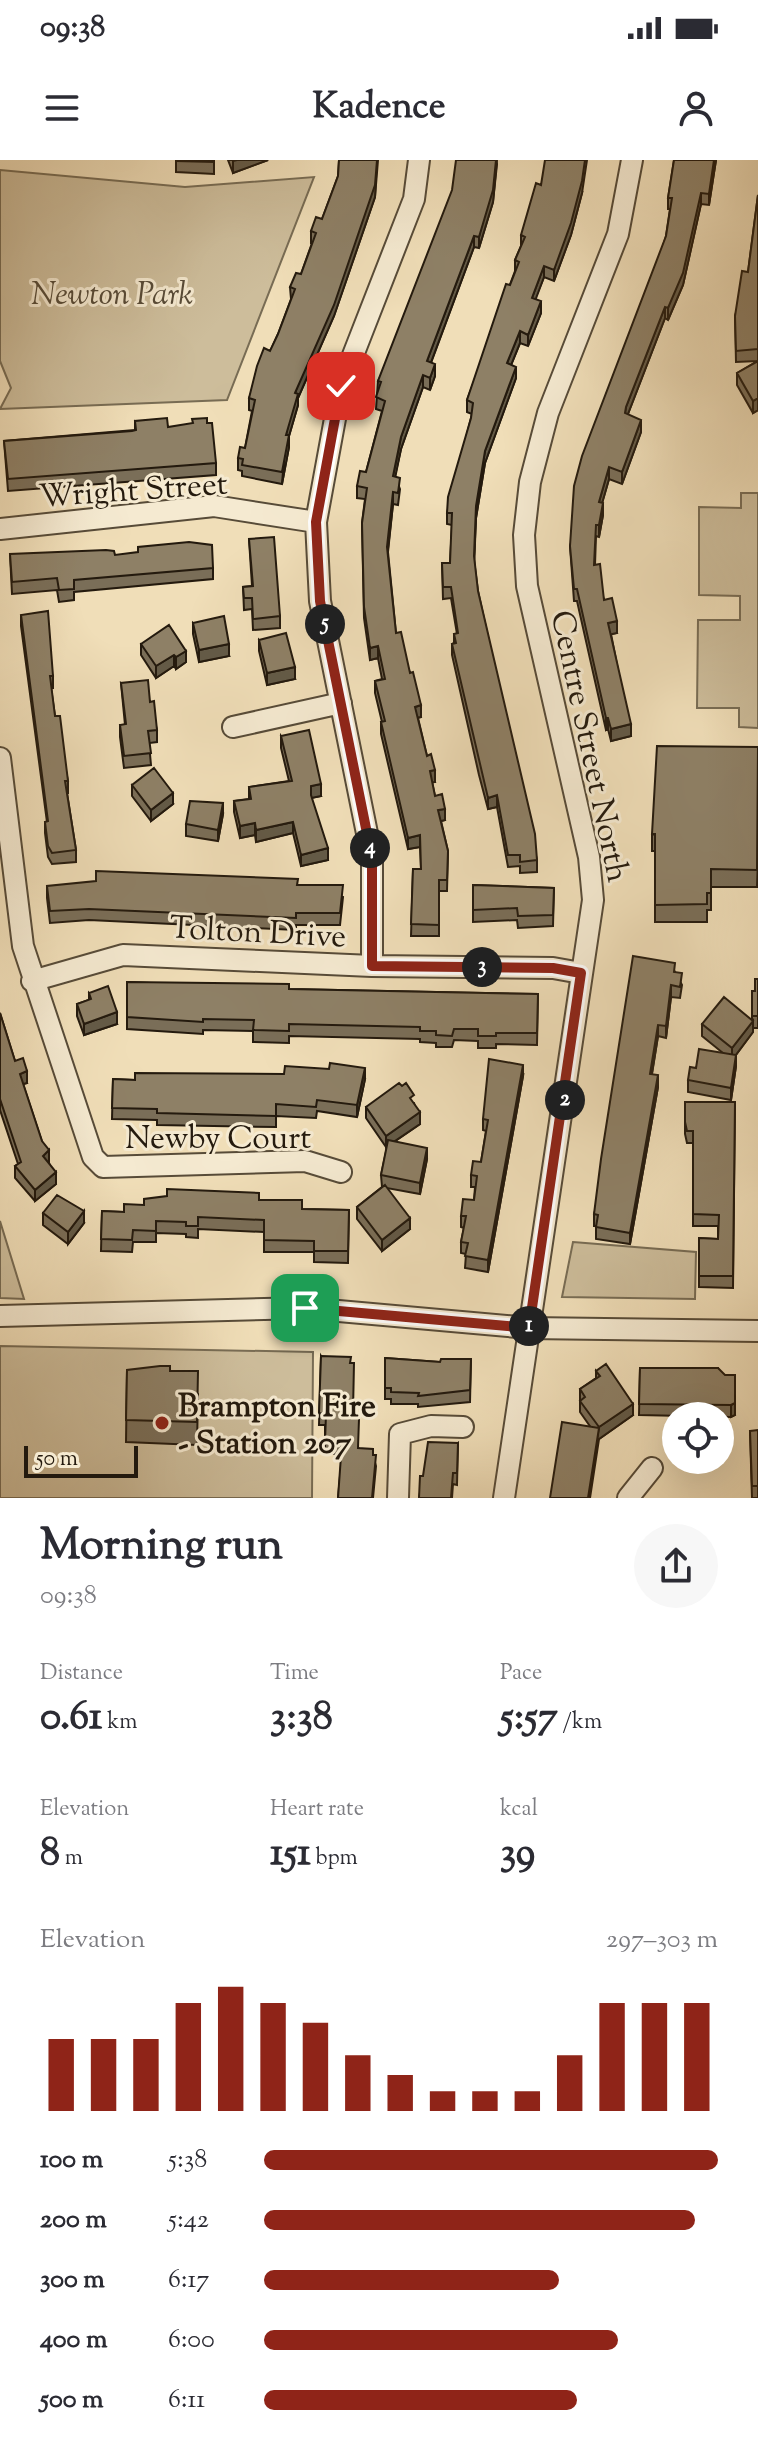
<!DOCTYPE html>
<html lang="en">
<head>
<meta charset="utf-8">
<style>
	:root { --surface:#fff; --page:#f7f7f7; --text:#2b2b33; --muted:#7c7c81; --accent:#8f2418 }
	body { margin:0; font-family:"Sorts Mill Goudy",serif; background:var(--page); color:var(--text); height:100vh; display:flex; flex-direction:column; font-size:30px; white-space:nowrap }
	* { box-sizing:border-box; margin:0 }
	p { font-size:26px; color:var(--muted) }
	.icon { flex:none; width:44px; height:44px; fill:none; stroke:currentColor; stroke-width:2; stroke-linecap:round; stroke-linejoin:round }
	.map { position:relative; height:1338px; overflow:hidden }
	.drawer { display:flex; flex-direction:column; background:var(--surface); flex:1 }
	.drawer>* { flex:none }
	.fabs { position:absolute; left:662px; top:1242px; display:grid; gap:16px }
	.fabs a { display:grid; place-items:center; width:72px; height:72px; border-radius:50%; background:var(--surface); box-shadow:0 8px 32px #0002; font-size:40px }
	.scale { position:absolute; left:24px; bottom:20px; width:114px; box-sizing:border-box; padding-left:8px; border:4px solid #241a0e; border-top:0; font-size:22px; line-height:28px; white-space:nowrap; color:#241a0e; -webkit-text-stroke:6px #f5ead1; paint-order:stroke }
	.pin { position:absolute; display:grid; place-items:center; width:68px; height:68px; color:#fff; margin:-34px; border-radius:16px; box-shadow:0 4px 12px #0006 }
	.km { position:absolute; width:40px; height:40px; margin:-20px; border-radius:50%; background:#222; color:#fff; font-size:22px; line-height:40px; text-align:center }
	.round { display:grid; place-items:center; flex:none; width:84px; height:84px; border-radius:42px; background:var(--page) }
	.overview { display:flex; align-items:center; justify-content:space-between; height:136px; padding:0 40px }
	h1 { font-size:44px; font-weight:700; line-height:60px }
	.stats { display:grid; grid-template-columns:repeat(3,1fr); gap:12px; height:136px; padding:8px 40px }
	.stats div { display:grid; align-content:center }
	.stats b { font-size:40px; font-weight:700 }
	.stats small { font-size:22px; font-weight:400 }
	.stats p { font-size:22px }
	.chart { height:224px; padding:16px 40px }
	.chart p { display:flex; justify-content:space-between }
	.chart svg { width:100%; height:144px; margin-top:8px; stroke:var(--accent); stroke-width:6 }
	ul { padding:0 40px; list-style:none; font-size:26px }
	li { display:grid; grid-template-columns:128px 96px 1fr; align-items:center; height:60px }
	li i { height:20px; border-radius:10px; background:var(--accent) }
	.status { display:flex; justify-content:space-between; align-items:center; height:56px; padding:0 40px; background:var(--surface); direction:ltr }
	.status svg { height:22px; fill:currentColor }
	header { display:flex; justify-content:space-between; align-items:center; height:104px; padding:0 40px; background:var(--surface); font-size:36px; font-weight:700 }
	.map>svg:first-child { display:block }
	.green { fill:#cdbd9b; stroke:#786c54; stroke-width:2 }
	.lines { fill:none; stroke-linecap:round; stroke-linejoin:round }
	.minor-casing { stroke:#574b38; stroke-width:24 }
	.minor { stroke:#f5ead1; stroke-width:20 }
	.wall { fill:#7a6e58; stroke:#241a0e; stroke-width:2 }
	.shaded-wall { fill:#635a47; stroke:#241a0e; stroke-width:2 }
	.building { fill:#8e8066; stroke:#241a0e; stroke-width:2 }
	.route-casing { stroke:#fff; stroke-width:16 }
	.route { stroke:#8f2418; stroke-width:10 }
	.poi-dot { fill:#8f2418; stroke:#f5ead1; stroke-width:3 }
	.labels { text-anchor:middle; stroke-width:6; stroke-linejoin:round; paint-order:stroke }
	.park-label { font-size:32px; font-style:italic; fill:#574b38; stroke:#f5ead1 }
	.street-label { font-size:32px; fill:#241a0e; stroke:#f5ead1 }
	.poi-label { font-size:32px; font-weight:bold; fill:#241a0e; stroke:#f5ead1; text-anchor:start }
</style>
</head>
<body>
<div class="status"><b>09:38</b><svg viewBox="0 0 49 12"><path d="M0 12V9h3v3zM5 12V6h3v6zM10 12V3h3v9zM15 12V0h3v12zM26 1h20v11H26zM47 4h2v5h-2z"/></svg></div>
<header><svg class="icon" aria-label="menu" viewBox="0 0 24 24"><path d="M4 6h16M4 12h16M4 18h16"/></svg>Kadence<svg class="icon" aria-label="person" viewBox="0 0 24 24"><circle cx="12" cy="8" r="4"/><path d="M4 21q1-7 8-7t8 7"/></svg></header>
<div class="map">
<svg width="758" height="1338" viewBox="0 0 758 1338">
	<rect width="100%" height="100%" fill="#f0deb8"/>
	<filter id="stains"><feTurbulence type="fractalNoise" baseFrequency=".0025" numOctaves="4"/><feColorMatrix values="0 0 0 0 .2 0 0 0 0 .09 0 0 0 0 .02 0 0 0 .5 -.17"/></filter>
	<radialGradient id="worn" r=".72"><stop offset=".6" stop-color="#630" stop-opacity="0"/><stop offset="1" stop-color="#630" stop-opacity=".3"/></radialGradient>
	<!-- green -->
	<path class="green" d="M0 10 185 27 314 17 227 240 0 249 11 228 0 201Z
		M741 333H758V568L739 567V548H697L698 460H740V436L699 435V347L741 348Z
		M0 1061 24 1139 0 1138Z
		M573 1082 696 1092 695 1139 562 1137Z
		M0 1186 313 1192 312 1338H0Z"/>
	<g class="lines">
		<!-- minor casing -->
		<g class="minor-casing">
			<path id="minor" d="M0 369 214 346 316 362
				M233 567 341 543
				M0 598 23 786 93 997 103 1007 305 1001 341 1012
				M372 806V698L320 441 316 362 341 226 414 39 419 0
				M32 821 123 795 372 806 553 808 581 813
				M0 1156 305 1148 529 1168 758 1171
				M398 1338 400 1274 431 1266 463 1267
				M504 1338 593 740 589 697 527 426 524 375 530 322 548 253 618 74 632 0
				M628 1338 652 1308"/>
		</g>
		<!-- minor -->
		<use href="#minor" class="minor"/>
	</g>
	<!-- wall -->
	<path class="wall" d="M176 0H214V14L176 12Z
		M228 0H268L233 13Z
		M339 0H378L375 37 334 156 298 238V245L289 276V287L282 324 242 316V311L238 310V298L245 288 252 251 249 250V238L278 174 291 139 290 127 301 114 312 83H311V71L322 59 338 16Z
		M497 0 493 42 479 88 474 87 431 203 435 216 430 230 423 227 401 289 395 316 400 329 398 345 393 344 388 392 396 473 410 513 421 557 418 558 427 596 435 622H432L435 636 445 660 441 661 448 691 447 731H439V776H411L413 709H421L420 687 408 689 381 574V562H382L375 533V521L382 519 378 498 370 500 364 458 362 363 365 339 357 338V326L366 312 382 251 376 249 378 221Z
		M674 0H716L709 45 701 44 683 125 668 160 665 158 628 254 641 272 622 324 609 319 602 343 603 355 599 377 596 376 595 405 604 440 617 473 611 474 631 576 611 581 608 569 606 570 577 441H574L570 386 666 76 670 49H668V38Z
		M582 33 571 75 554 121 544 117 535 139 541 153 528 186 520 183 511 205 516 218 485 303 476 358 474 400 478 431 537 700V712L520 713V706L508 707 497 647 488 649 479 615 452 495V484L454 483V474H457L451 438 443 439 442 403H450L452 365 447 364V353L472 254 467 252V240L515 111V100L521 86V75Z
		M758 35V201L736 202 735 156 748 112Z
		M758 201V250L753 253 737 225V213Z
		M135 261 168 267 216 303V315L8 331 4 281 135 270Z
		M249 379 280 456V468L253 470 252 449 244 450 243 427 252 426Z
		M10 394 115 395 213 408V419L74 432V440L59 442 57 430 12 434Z
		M21 455 53 516V528H51L55 556 68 621V633H67L76 690V702L52 704 48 697 45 673V662H47L21 466Z
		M193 463 229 496 199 502 193 474Z
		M259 480 295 519 267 525 259 491Z
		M141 484 186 491V502L176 509 174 506 156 518 141 495Z
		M121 523 150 542 157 570V582L149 583 151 605 124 608 120 577V565H125Z
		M281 576 321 636 311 638 328 700 301 706 293 673 256 682 255 675 240 678 234 652V641L249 639V627L289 621 281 588Z
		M132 625 173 644 151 661 132 636Z
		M223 654 218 681 186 676V664Z
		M652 674 758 697 757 727H711V750H707V762H655V691H652Z
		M297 725 343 737 340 765H296V770L89 760 50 763 47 738V726Z
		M473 725 554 728 553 766 518 768 517 760 473 762Z
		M675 812 682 825 680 838 671 837 666 878 658 876 652 914 658 927 630 1084 596 1079V1066H594V1054Z
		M758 819V868H753V872L736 895V906L731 940 688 932V920L696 908 723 893 702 876V864L752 860V831H755Z
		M127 822 289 829 538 834 537 885 496 884V888H478V881L454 880 452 887H436V883L420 882V879L289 876V883L253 882V871L203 870V874L127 869Z
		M89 833 117 864 84 875 77 856V844L89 840Z
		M0 853 15 901 27 923 23 924 56 1024 35 1041 15 1018V1006L18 1004 0 950Z
		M523 916 488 1112 465 1108 466 1094 461 1093V1082L464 1068 461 1067V1056L474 1040 475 1027H471V1015L481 1002 486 971 483 970V959Z
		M113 919 135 920 365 919 357 957 317 951 316 958 276 956V967L157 965V960L112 959Z
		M685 942H735L733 1128 699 1127V1078L718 1079V1066H693V983H687L685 974Z
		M414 943 420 964 394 982 427 999 420 1034 387 1028 410 1069 382 1091 357 1059V1047L382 1027 381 1015 387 987H386L366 958V947Z
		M259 1040 302 1049 349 1050 348 1103 314 1102V1092H264V1072L198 1069V1078L186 1077V1074L156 1073V1082H133L132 1092 101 1091 102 1051 124 1052 144 1045Z
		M43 1053 84 1063 68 1084 43 1065Z
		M321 1196 353 1252 358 1288 373 1295 376 1306 373 1338H338L342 1294H325V1265H319Z
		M385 1198 440 1202 471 1199 470 1242 418 1247V1244H391V1239H385Z
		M640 1208H718L735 1255 731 1257 639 1255Z
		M127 1210 170 1211 198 1234 197 1285 126 1282Z
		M596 1211 633 1255 599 1279 580 1252V1229L596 1218Z
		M750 1271H758V1338H752Z
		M458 1283 457 1325 453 1324 452 1338H419L423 1316Z"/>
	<!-- shaded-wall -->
	<path class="shaded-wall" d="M237 0H268L233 13V1Z
		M377 0 375 37 334 156 298 238V245L289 276V287L282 324 286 275 295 233Z
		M496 0 497 4 493 42 479 88V77Z
		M585 0H587L582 33 571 75 554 121V110Z
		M714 0H716L709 45V34Z
		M701 33V44L683 125 668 160V148Z
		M474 76V87L427 213V201Z
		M544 106V117L532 149V138Z
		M541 141V153L528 186V175Z
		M665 147V158L626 259 625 253 626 247Z
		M520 171V183L507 215V203Z
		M435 204V216L430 230V218Z
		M516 207V218L485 303 476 358 474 408 476 346 485 291Z
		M423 215V227L401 289 393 328V316L401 277Z
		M758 238V250L753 253V241Z
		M641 260V272L622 324V312Z
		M609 307V319L599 354V342Z
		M393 332V344L387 398V387Z
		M603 343V355L599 377V365Z
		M617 461V473L608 475V463Z
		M229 484V496L199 502V490Z
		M378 486V498L370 500V488Z
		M186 491V502L176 509V497Z
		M174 495V506L156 518V506Z
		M295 507V519L267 525V513Z
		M421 545V557L415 558V547Z
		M606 558H608V569L606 570Z
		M631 564V576L611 581V569Z
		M435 610V622L430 623V611Z
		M321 624V636L311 638V647V626Z
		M173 633V644L151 661V650Z
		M497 635V647L488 649V638Z
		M223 643V654L218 681V670Z
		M445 649V660L438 662V650Z
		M293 662V673L256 682V670Z
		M255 663V675L240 678V666Z
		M420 675V687L408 689V678Z
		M328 688V700L301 706V695Z
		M671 825V837L666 878V866Z
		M117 852V864L84 875V864Z
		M753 861V872L732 900V888Z
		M658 865V876L650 925V914Z
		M736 895V906L731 940V928Z
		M523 905V916L488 1112V1100Z
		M365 908V919L357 957V945Z
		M27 911V923L20 925V914Z
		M658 915V927L630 1084V1073Z
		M420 952V964L386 987V976Z
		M427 988V999L420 1034V1023Z
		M49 990V1002L43 1007V996Z
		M56 1012V1024L35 1041V1030Z
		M84 1051V1063L68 1084V1072Z
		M410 1058V1069L382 1091V1080Z
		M735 1243V1255L731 1257V1245Z
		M633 1244V1255L599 1279 590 1338H588L599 1267Z"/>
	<!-- building -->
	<path class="building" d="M176 0H214V2L176 1Z
		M339 0H377L375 25 334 145 295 233 298 234 286 275H289L282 312 242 305 243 299 238 298 240 287 245 288 255 240 249 238 257 206 264 188 270 191 278 174 295 129 290 127 296 113 301 114 316 73 311 71 316 57 322 59 338 16Z
		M456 0H496L493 30 479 77 474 76 427 201 435 204 430 218 423 215 401 277 393 316 400 318 398 333 393 332 387 387 396 473 401 472 410 513 413 512 421 545 415 547 427 596 431 594 435 610 430 611 435 636 442 634 445 649 438 650 448 691 447 720H439V765L411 764 413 709H421L420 675 408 678 381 562 385 561 375 521 385 519 378 486 370 488 364 447 362 363 367 328 357 326 360 311 366 312 385 241 376 237 381 222 378 221 452 30Z
		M545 0H585L582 21 571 63 554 110 544 106 532 138 541 141 528 175 520 171 507 203 516 207 485 291 476 346 474 396 478 431 535 674 537 700 520 702V695H508L497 635 488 638 452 484 456 483 454 474 458 473 451 427H443L442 403H450L452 353H447L448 337 471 258 473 243 467 240 506 124 510 125 519 102 515 100 525 77 521 75 536 23 541 25Z
		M674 0H714L709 34 701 33 683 113 668 148 665 147 626 247 625 253 641 260 622 312 609 307 599 342 603 343 599 365H596L594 405 600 404 604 440 612 438 617 461 608 463 631 564 611 569 608 558H606L577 429H574L570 386 574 326 582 296 666 76 672 38H668Z
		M758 35V189L736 191 735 156 742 111 748 112Z
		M758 201V238L753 241 737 213Z
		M167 258 168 267 193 263 192 259 207 258V263H212L216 303 8 319 4 281 132 271 136 270 135 261Z
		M274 377 280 456 253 459 252 438H244L243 427 253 426 249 379Z
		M189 382 212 385 213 408 74 420V429L59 430 57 418 12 422 10 394 106 390 114 391 115 395 138 392V387Z
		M48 451 53 516H50L55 556H60L68 621H65L76 690 52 693 48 686 45 662 48 661 21 455Z
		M224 456 229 484 199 490 193 463Z
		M169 465 186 491 176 497 174 495 156 506 141 484Z
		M286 473 295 507 267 513 259 480Z
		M148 520 150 542 154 541 157 570 148 571 151 593 124 596 120 565 126 564 121 523Z
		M309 570 321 624 311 626V635L328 688 301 695 293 662 256 670 255 663 240 666 234 641 251 639 249 627 292 621 281 576Z
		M657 586 758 587 757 710 711 709V733H707V744L655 745V674H652Z
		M154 608 173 633 151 650 132 625Z
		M190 641 223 643 218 670 186 664Z
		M96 711 298 719 297 725H343L340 753H296V758L89 749 50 751 47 726 96 721Z
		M473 725 554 728 553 755 518 756 517 748 473 750Z
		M633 796 675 803 674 812 682 813 680 827 671 825 666 866 658 865 650 914 658 915 630 1073 596 1067 598 1055 594 1054 601 999Z
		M755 819H758V856H752V831H755Z
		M127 822 289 824V829L538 834 537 873H496V876H478V869H454L452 876 436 875V871H420V867L289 864V871L253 870 254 860 203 859V862L127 857Z
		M108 826 117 852 84 864 77 844 91 839 89 833Z
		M724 837 753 861 732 888 702 864Z
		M0 853 15 901 23 898 27 911 20 914 42 981 49 990 43 996 56 1012 35 1030 15 1006 21 1002 0 939Z
		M699 889 736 895 731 928 688 920 690 907 696 908Z
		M489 899 523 905 488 1100 465 1096 468 1083 461 1082 466 1056H461L463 1039 474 1040 477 1016 471 1015 473 1001 481 1002 488 960 483 959Z
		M330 903 365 908 357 945 317 940 316 947 276 944V956L157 953V949L112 948 113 919 135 920V913L284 914 285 906 329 909Z
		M399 923 402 926 406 923 414 935 410 938 420 952 386 976 366 947Z
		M685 942H735L733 1116H699V1078L718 1079 719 1055 693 1054V971H687L685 962Z
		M388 980 427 988 420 1023 381 1015Z
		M385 1025 410 1058 382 1080 357 1047Z
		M167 1029 259 1033V1040H302V1049L349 1050 348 1091H314V1081L264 1080V1060L198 1057V1066H186V1062L156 1061V1071L133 1070 132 1080 101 1079 102 1051 124 1052V1044L144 1045V1039L167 1036Z
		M57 1035 84 1051 68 1072 43 1053Z
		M321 1196 351 1197 350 1203H354L353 1252H357L359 1259 358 1288 373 1289V1295H376L372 1338H338L342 1282H325L326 1254 319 1253Z
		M385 1198 440 1202 441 1199H471L470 1230 418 1236 419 1233 391 1232V1228H385Z
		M606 1204 633 1244 599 1267 580 1241 585 1237 580 1229 600 1216 596 1211Z
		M160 1206H170V1211H198L197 1262 126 1260 127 1210Z
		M640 1208H718L725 1215H735V1243L731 1245 639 1244Z
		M562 1262 599 1268 588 1338H550Z
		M750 1271 758 1270V1326H752Z
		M428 1282 458 1283 457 1313H453L451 1338H419L420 1316H423Z"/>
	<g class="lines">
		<!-- route casing -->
		<g class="route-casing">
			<path id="route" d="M305 1148 529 1168 581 813 553 808 372 806V698L320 441 316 362 341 226"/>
		</g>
		<!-- route -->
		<use href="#route" class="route"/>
	</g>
	<!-- markers -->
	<circle class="poi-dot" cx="162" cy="1263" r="8"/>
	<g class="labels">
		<!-- park labels -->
		<g class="park-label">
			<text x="112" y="144">Newton Park</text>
		</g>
		<!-- street labels -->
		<g class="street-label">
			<text transform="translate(133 329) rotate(-4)" y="11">Wright Street</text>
			<text transform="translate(591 586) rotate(78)" y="11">Centre Street North</text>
			<text transform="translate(258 771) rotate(3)" y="11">Tolton Drive</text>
			<text x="218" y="988">Newby Court</text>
		</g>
		<!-- poi labels -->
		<g class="poi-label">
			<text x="178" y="1256">Brampton Fire<tspan x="178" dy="37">- Station 207</tspan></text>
		</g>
	</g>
	<rect width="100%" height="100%" filter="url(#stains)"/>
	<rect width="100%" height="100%" fill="url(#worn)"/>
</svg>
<div class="fabs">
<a><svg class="icon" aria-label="locate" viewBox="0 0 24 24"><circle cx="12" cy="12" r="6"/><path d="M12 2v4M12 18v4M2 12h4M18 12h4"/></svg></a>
</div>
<div class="scale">50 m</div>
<div class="pin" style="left:305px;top:1148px;background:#1e9e55"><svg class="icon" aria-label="arrive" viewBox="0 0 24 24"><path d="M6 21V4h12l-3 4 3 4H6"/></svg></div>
<div class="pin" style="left:341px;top:226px;background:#d93025"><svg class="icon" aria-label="check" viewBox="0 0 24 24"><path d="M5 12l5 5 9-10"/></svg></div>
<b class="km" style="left:529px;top:1166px">1</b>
<b class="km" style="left:565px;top:940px">2</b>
<b class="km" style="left:482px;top:807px">3</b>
<b class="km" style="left:370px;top:688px">4</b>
<b class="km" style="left:325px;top:464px">5</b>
</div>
<section class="drawer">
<div class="overview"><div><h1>Morning run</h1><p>09:38</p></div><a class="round"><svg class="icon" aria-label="share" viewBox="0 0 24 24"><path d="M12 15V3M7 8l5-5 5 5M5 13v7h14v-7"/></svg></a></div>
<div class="stats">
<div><p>Distance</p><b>0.61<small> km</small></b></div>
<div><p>Time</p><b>3:38</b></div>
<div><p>Pace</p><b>5:57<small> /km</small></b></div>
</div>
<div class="stats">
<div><p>Elevation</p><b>8<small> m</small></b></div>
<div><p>Heart rate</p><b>151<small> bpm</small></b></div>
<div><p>kcal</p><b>39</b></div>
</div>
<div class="chart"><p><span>Elevation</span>297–303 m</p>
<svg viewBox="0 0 160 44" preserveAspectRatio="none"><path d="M5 44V22M15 44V22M25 44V22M35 44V11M45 44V6M55 44V11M65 44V17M75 44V27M85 44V33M95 44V38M105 44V38M115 44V38M125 44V27M135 44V11M145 44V11M155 44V11"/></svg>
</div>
<ul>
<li><b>100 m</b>5:38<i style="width:100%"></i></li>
<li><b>200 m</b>5:42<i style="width:95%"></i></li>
<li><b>300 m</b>6:17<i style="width:65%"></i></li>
<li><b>400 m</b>6:00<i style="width:78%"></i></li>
<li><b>500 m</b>6:11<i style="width:69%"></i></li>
</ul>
</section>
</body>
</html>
